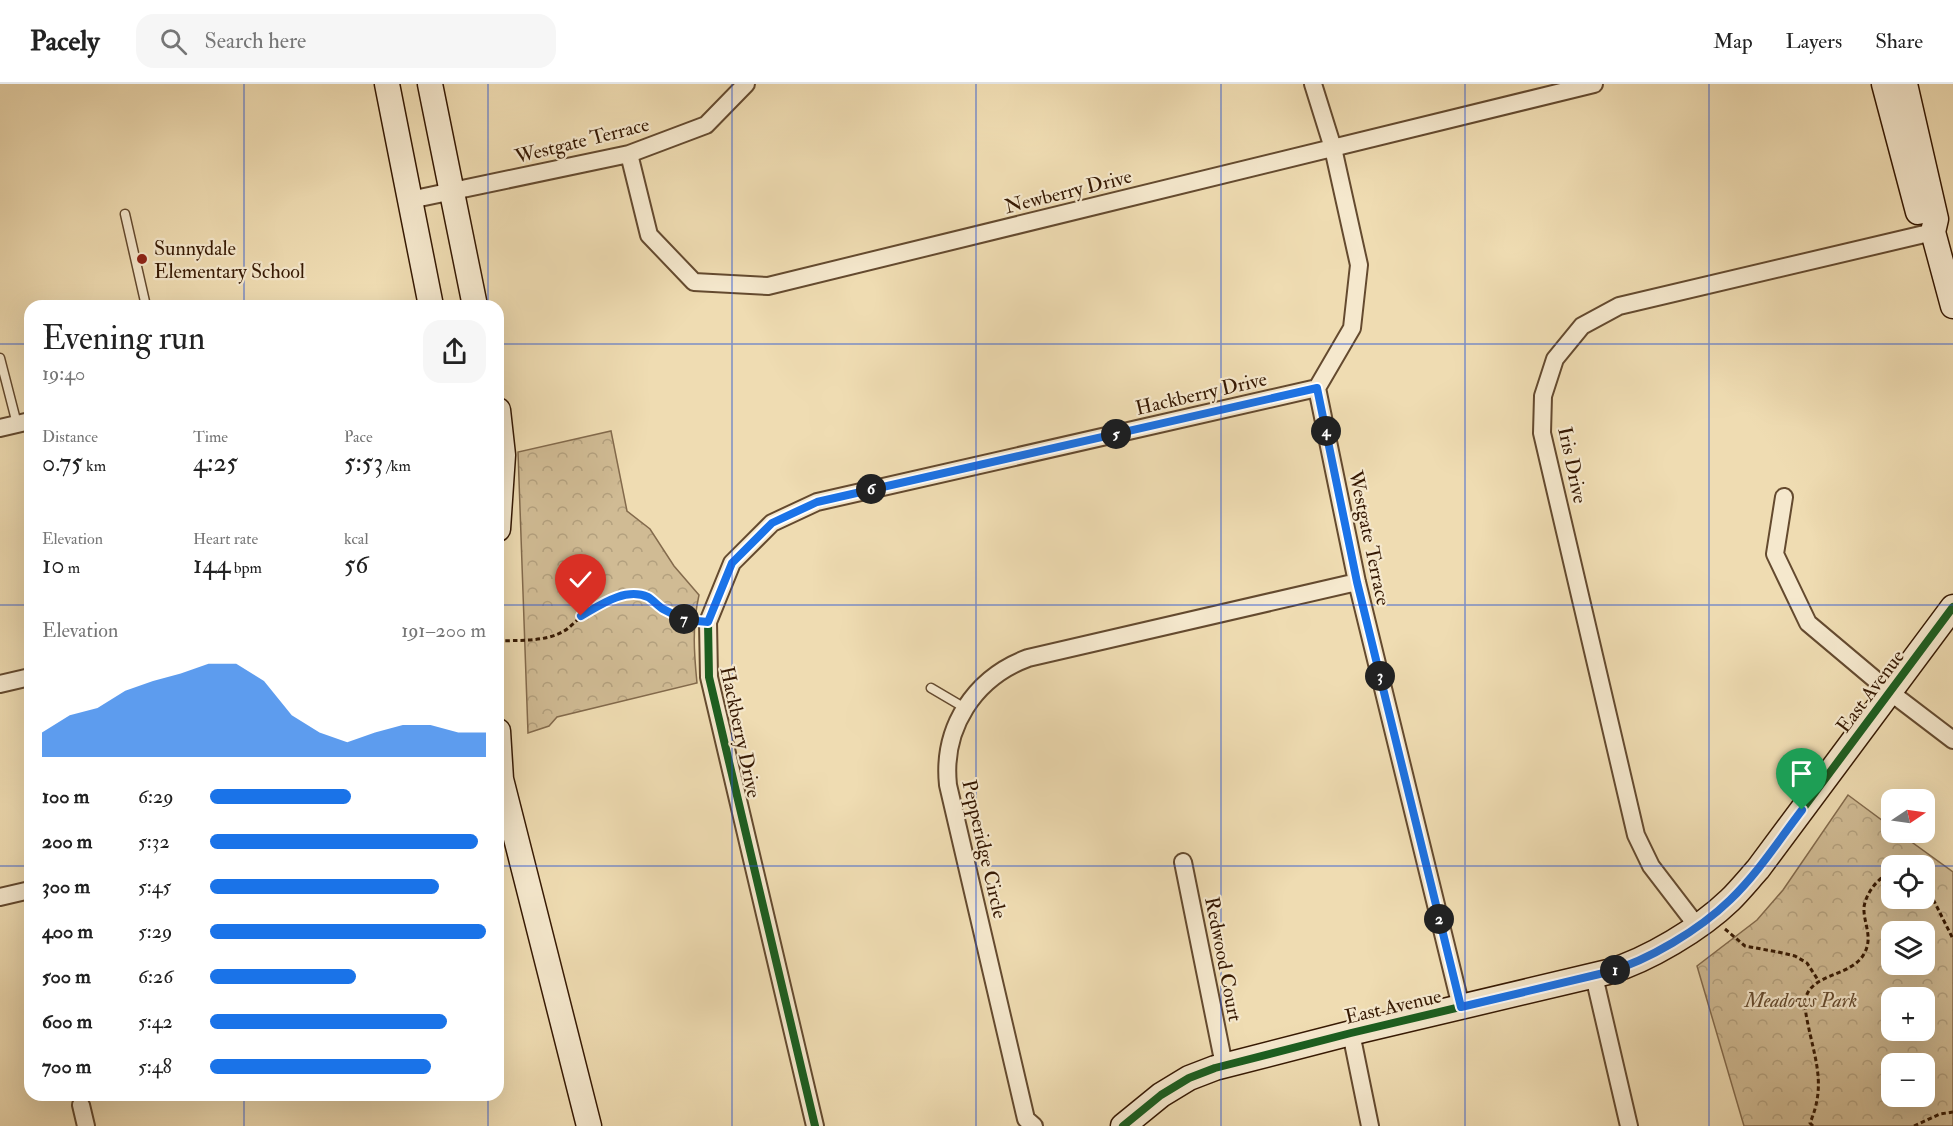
<!DOCTYPE html>
<html lang="en">
<head>
<meta charset="utf-8">
<style>
	:root { --surface:#fff; --page:#f6f6f6; --text:#222; --muted:#767676; --line:#e0e0e0; --accent:#1a73e8 }
	body { margin:0; font-family:"IM FELL Double Pica",serif; background:var(--page); color:var(--text); height:100vh; display:flex; flex-direction:column; font-size:22px; white-space:nowrap }
	* { box-sizing:border-box; margin:0 }
	p { font-size:20px; color:var(--muted) }
	.icon { flex:none; width:33px; height:33px; fill:none; stroke:currentColor; stroke-width:2; stroke-linecap:round; stroke-linejoin:round }
	.map { position:relative; flex:1; overflow:hidden }
	.drawer { position:absolute; left:24px; top:216px; width:480px; height:801px; display:flex; flex-direction:column; background:var(--surface); border-radius:18px; box-shadow:0 6px 24px #0002 }
	.drawer>* { flex:none }
	.needle { width:39px; rotate:77deg }
	.controls { position:absolute; left:1881px; top:705px; display:grid; gap:12px }
	.controls a { display:grid; place-items:center; width:54px; height:54px; border-radius:12px; background:var(--surface); box-shadow:0 6px 24px #0002; font-size:30px }
	.pin { position:absolute; display:grid; place-items:center; width:51px; height:51px; color:#fff; margin:-62px -26px; border-radius:50% 50% 50% 0; rotate:-45deg; box-shadow:0 0 6px #0007 }
	.pin .icon { rotate:45deg }
	.km { position:absolute; width:30px; height:30px; margin:-15px; border-radius:50%; background:#222; color:#fff; font-size:16px; line-height:30px; text-align:center }
	.round { display:grid; place-items:center; flex:none; width:63px; height:63px; border-radius:18px; background:var(--page) }
	.overview { display:flex; align-items:center; justify-content:space-between; height:102px; padding:0 18px }
	h1 { font-size:33px; font-weight:600; line-height:45px }
	.stats { display:grid; grid-template-columns:repeat(3,1fr); gap:9px; height:102px; padding:6px 18px }
	.stats div { display:grid; align-content:center }
	.stats b { font-size:26px; font-weight:600 }
	.stats small { font-size:16px; font-weight:400 }
	.stats p { font-size:16px }
	.chart { height:168px; padding:12px 18px }
	.chart p { display:flex; justify-content:space-between }
	.chart svg { width:100%; height:108px; margin-top:6px; fill:var(--accent); opacity:.7 }
	ul { padding:0 18px; list-style:none; font-size:20px }
	li { display:grid; grid-template-columns:96px 72px 1fr; align-items:center; height:45px }
	li i { height:15px; border-radius:8px; background:var(--accent) }
	header { display:flex; align-items:center; gap:36px; box-sizing:border-box; height:84px; padding:0 30px; background:var(--surface); border-bottom:2px solid var(--line) }
	header strong { font-size:28px }
	nav { display:flex; gap:33px; margin-inline-start:auto; font-size:21px }
	.search { width:420px; height:54px; background:var(--page); display:flex; align-items:center; gap:15px; box-sizing:border-box; padding:0 21px; border-radius:18px; color:var(--muted); font-size:22px }
	.map>svg:first-child { display:block }
	.forest { fill:url(#forest-crowns); stroke:#836a4c; stroke-width:1.5; fill-rule:evenodd }
	.lines { fill:none; stroke-linecap:round; stroke-linejoin:round }
	.lane-casing { stroke:#644a2f; stroke-width:11 }
	.street-casing { stroke:#644a2f; stroke-width:20 }
	.secondary-casing { stroke:#361903; stroke-width:27 }
	.path { stroke:#361903; stroke-width:3; stroke-dasharray:4.5 3; stroke-linecap:butt }
	.lane { stroke:#f5e8cd; stroke-width:8 }
	.street { stroke:#f5e8cd; stroke-width:16 }
	.secondary { stroke:#f5e8cd; stroke-width:24 }
	.cycleway-casing { stroke:#f5e8cd; stroke-width:11 }
	.cycleway { stroke:#1b5e20; stroke-width:8 }
	.route-casing { stroke:#fff; stroke-width:12 }
	.route { stroke:#1a73e8; stroke-width:8 }
	.grid { fill:none; stroke:#1d4ed8; stroke-width:1.5; stroke-opacity:0.55 }
	.poi-dot { fill:#8f2418; stroke:#f5e8cd; stroke-width:2 }
	.labels { text-anchor:middle; stroke-width:4.5; stroke-linejoin:round; paint-order:stroke }
	.street-label { font-size:20px; fill:#361903; stroke:#f5e8cd }
	.poi-label { font-size:20px; fill:#361903; stroke:#f5e8cd; text-anchor:start }
	.park-label { font-size:20px; font-style:italic; fill:#644a2e; stroke:#f5e8cd }
</style>
</head>
<body>
<header>
<strong>Pacely</strong>
<div class="search"><svg class="icon" aria-label="search" viewBox="0 0 24 24"><circle cx="10" cy="10" r="6"/><path d="M15 15l6 6"/></svg>Search here</div>
<nav><a>Map</a><a>Layers</a><a>Share</a></nav>
</header>
<div class="map">
<svg width="1953" height="1042" viewBox="0 0 1953 1042">
	<defs>
		<pattern id="forest-crowns" width="20" height="18" patternUnits="userSpaceOnUse" patternTransform="scale(1.5)"><rect width="20" height="18" fill="#d0bb94"/><path d="M2 6a3 3 0 1 1 6 0M12 15a3 3 0 1 1 6 0" fill="none" stroke="#b3a07e"/></pattern>
	</defs>
	<rect width="100%" height="100%" fill="#efdcb2"/>
	<filter id="stains"><feTurbulence type="fractalNoise" baseFrequency=".00333" numOctaves="4"/><feColorMatrix values="0 0 0 0 .2 0 0 0 0 .09 0 0 0 0 .02 0 0 0 .5 -.17"/></filter>
	<radialGradient id="worn" r=".72"><stop offset=".6" stop-color="#630" stop-opacity="0"/><stop offset="1" stop-color="#630" stop-opacity=".3"/></radialGradient>
	<!-- forest -->
	<path class="forest" d="M611 347 627 427 650 445 674 482 699 511C692 542 694 569 697 599L557 633 549 642 528 649 518 368Z
		M1848 711 1891 743 1892 748 1899 749 1953 788V1042H1744L1697 882 1757 836 1783 806ZM1892 782H1924V814H1892ZM1892 848H1924V880H1892ZM1892 914H1924V946H1892ZM1892 980H1924V1012H1892Z"/>
	<g class="lines">
		<!-- lane casing -->
		<g class="lane-casing">
			<path id="lane" d="M125 130 146 222
				M0 274 17 340
				M931 604 965 624"/>
		</g>
		<!-- street casing -->
		<g class="street-casing">
			<path id="street" d="M1313 0 1333 64 1359 181 1352 244 1317 304 1357 498 1461 923
				M629 70 649 151 694 198 768 202 1594 0
				M410 116 629 70 706 41 746 0
				M0 344 30 337
				M1784 413 1775 470 1808 539 1890 608 1953 656
				M0 600 30 593
				M1183 778 1224 981
				M0 813 30 806
				M1697 842 1651 782 1636 751 1542 349 1543 312 1555 275 1582 242 1619 222 1933 148
				M1594 892 1629 1042
				M1351 949 1370 1042
				M81 1021 86 1042
				M815 1042 709 593 708 538 732 479 772 439 817 418 1317 304
				M1034 1042 1026 1035 948 701C942 644 974 594 1028 574L1357 498"/>
		</g>
		<!-- secondary casing -->
		<g class="secondary-casing">
			<path id="secondary" d="M387 0 431 222
				M430 0 475 222
				M1884 0 1918 128
				M1905 0 1936 135 1933 148 1953 222
				M498 326 503 371 498 445
				M498 647 501 695 589 1042
				M1123 1042 1161 1011 1189 994 1215 984 1351 949 1608 888C1648 876 1700 845 1730 816 1740 806 1749 795 1758 785L1953 523"/>
		</g>
		<!-- path -->
		<path class="path" d="M498 557C518 556 544 558 562 548 569 545 574 538 580 534 592 524 610 514 626 511 652 506 668 536 693 537
			M1924 804 1931 811 1953 855
			M1725 845 1745 862 1778 868 1795 872 1807 879 1818 896
			M1813 1042 1810 1039C1824 1006 1818 984 1810 950 1808 940 1805 929 1805 918 1808 888 1853 894 1865 868 1873 852 1863 838 1864 823 1866 809 1878 793 1892 788
			M1914 1042 1940 1030 1953 1028"/>
		<!-- lane -->
		<use href="#lane" class="lane"/>
		<!-- street -->
		<use href="#street" class="street"/>
		<!-- secondary -->
		<use href="#secondary" class="secondary"/>
		<!-- cycleway casing -->
		<g class="cycleway-casing">
			<path id="cycleway" d="M815 1042 709 593 708 538 732 479 772 439 817 418 1317 304
				M1123 1042 1161 1011 1189 994 1215 984 1351 949 1608 888C1648 876 1700 845 1730 816 1740 806 1749 795 1758 785L1953 523"/>
		</g>
		<!-- cycleway -->
		<use href="#cycleway" class="cycleway"/>
	</g>
	<g class="lines">
		<!-- route casing -->
		<g class="route-casing">
			<path id="route" d="M581 532C600 521 625 503 648 513 653 516 658 522 663 525 678 534 691 537 708 538L732 479 772 439 817 418 1317 304 1357 498 1461 923 1608 888C1649 876 1699 846 1730 816 1758 789 1779 756 1802 726"/>
		</g>
		<!-- route -->
		<use href="#route" class="route"/>
	</g>
	<!-- grid -->
	<path class="grid" d="M244 0V222M488 0V222M732 0V1042M976 0V1042M1221 0V1042M1465 0V1042M1709 0V1042M0 260H30M498 260H1953M0 521H30M498 521H1953M0 782H30M498 782H1892M1892 782H1924M1924 782H1953M244 1011V1042M488 1011V1042"/>
	<!-- markers -->
	<circle class="poi-dot" cx="142" cy="175" r="6"/>
	<g class="labels">
		<!-- street labels -->
		<g class="street-label">
			<text transform="translate(582 56) rotate(-14)" y="7">Westgate Terrace</text>
			<text transform="translate(1068 107) rotate(-14)" y="7">Newberry Drive</text>
			<text transform="translate(1201 309) rotate(-13)" y="7">Hackberry Drive</text>
			<text transform="translate(1573 381) rotate(78)" y="7">Iris Drive</text>
			<text transform="translate(1370 454) rotate(78)" y="7">Westgate Terrace</text>
			<text transform="translate(1870 607) rotate(-53)" y="7">East Avenue</text>
			<text transform="translate(741 648) rotate(78)" y="7">Hackberry Drive</text>
			<text transform="translate(985 765) rotate(77)" y="7">Pepperidge Circle</text>
			<text transform="translate(1224 875) rotate(79)" y="7">Redwood Court</text>
			<text transform="translate(1393 922) rotate(-13)" y="7">East Avenue</text>
		</g>
		<!-- poi labels -->
		<g class="poi-label">
			<text x="154" y="171">Sunnydale<tspan x="154" dy="23">Elementary School</tspan></text>
		</g>
		<!-- park labels -->
		<g class="park-label">
			<text x="1801" y="923">Meadows Park</text>
		</g>
	</g>
	<rect width="100%" height="100%" filter="url(#stains)"/>
	<rect width="100%" height="100%" fill="url(#worn)"/>
</svg>
<div class="controls">
<a><svg class="needle" viewBox="-14 -14 28 28"><path d="M0-13l5 13h-10z" fill="#e53935"/><path d="M0 13l5-13h-10z" fill="#767676"/></svg></a>
<a><svg class="icon" aria-label="locate" viewBox="0 0 24 24"><circle cx="12" cy="12" r="6"/><path d="M12 2v4M12 18v4M2 12h4M18 12h4"/></svg></a>
<a><svg class="icon" aria-label="layers" viewBox="0 0 24 24"><path d="M12 4l9 5-9 5-9-5zM3 14l9 5 9-5"/></svg></a>
<a>+</a>
<a>−</a>
</div>
<div class="pin" style="left:1802px;top:726px;background:#1e9e55"><svg class="icon" aria-label="arrive" viewBox="0 0 24 24"><path d="M6 21V4h12l-3 4 3 4H6"/></svg></div>
<div class="pin" style="left:581px;top:532px;background:#d93025"><svg class="icon" aria-label="check" viewBox="0 0 24 24"><path d="M5 12l5 5 9-10"/></svg></div>
<b class="km" style="left:1615px;top:886px">1</b>
<b class="km" style="left:1439px;top:835px">2</b>
<b class="km" style="left:1380px;top:592px">3</b>
<b class="km" style="left:1326px;top:347px">4</b>
<b class="km" style="left:1116px;top:350px">5</b>
<b class="km" style="left:871px;top:405px">6</b>
<b class="km" style="left:684px;top:535px">7</b>
<section class="drawer">
<div class="overview"><div><h1>Evening run</h1><p>19:40</p></div><a class="round"><svg class="icon" aria-label="share" viewBox="0 0 24 24"><path d="M12 15V3M7 8l5-5 5 5M5 13v7h14v-7"/></svg></a></div>
<div class="stats">
<div><p>Distance</p><b>0.75<small> km</small></b></div>
<div><p>Time</p><b>4:25</b></div>
<div><p>Pace</p><b>5:53<small> /km</small></b></div>
</div>
<div class="stats">
<div><p>Elevation</p><b>10<small> m</small></b></div>
<div><p>Heart rate</p><b>144<small> bpm</small></b></div>
<div><p>kcal</p><b>56</b></div>
</div>
<div class="chart"><p><span>Elevation</span>191–200 m</p>
<svg viewBox="0 0 160 44" preserveAspectRatio="none"><path d="M0 44V34L10 27L20 24L30 17L40 13L50 10L60 6L70 6L80 13L90 27L100 34L110 38L120 34L130 31L140 31L150 34L160 34V44z"/></svg>
</div>
<ul>
<li><b>100 m</b>6:29<i style="width:51%"></i></li>
<li><b>200 m</b>5:32<i style="width:97%"></i></li>
<li><b>300 m</b>5:45<i style="width:83%"></i></li>
<li><b>400 m</b>5:29<i style="width:100%"></i></li>
<li><b>500 m</b>6:26<i style="width:53%"></i></li>
<li><b>600 m</b>5:42<i style="width:86%"></i></li>
<li><b>700 m</b>5:48<i style="width:80%"></i></li>
</ul>
</section>
</div>
</body>
</html>
